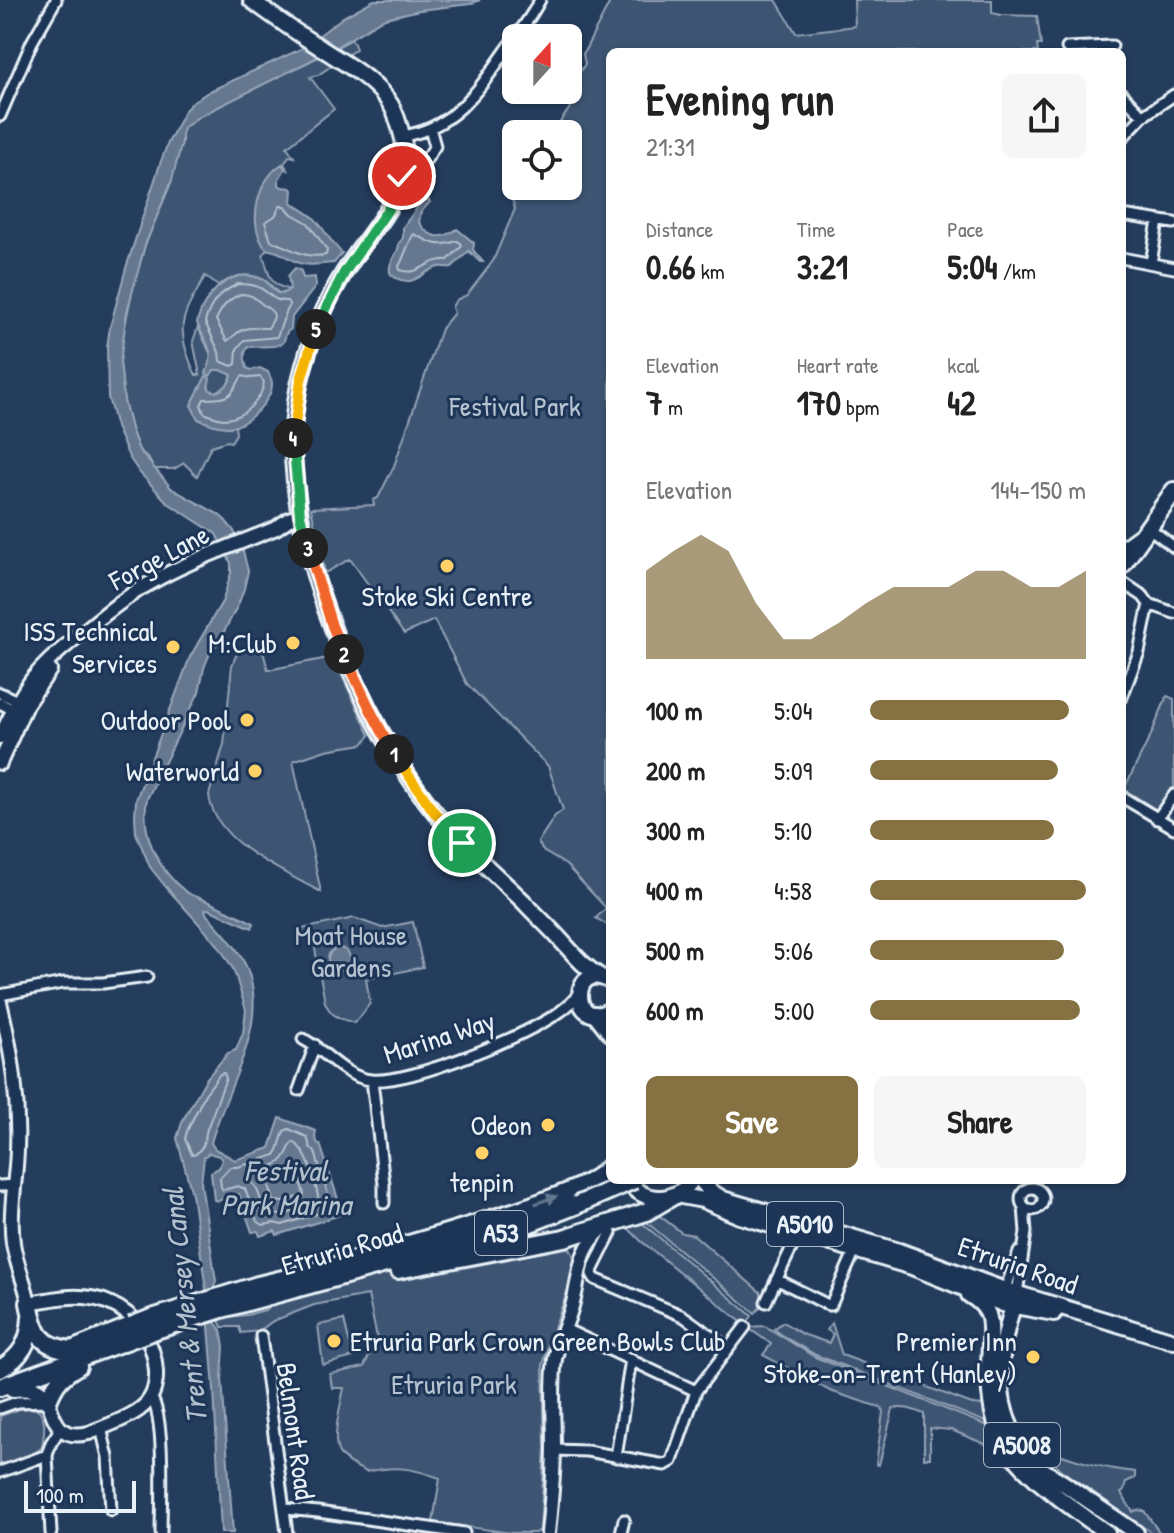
<!DOCTYPE html>
<html lang="en">
<head>
<meta charset="utf-8">
<style>
	:root { --surface:#fff; --page:#f6f6f6; --text:#222; --muted:#767676; --accent:#857141 }
	body { margin:0; font-family:"Patrick Hand",sans-serif; background:var(--page); color:var(--text); height:100vh; display:flex; flex-direction:column; font-size:30px; white-space:nowrap }
	* { box-sizing:border-box; margin:0 }
	p { font-size:26px; color:var(--muted) }
	.icon { flex:none; width:44px; height:44px; fill:none; stroke:currentColor; stroke-width:2; stroke-linecap:round; stroke-linejoin:round }
	.map { position:relative; flex:1; overflow:hidden }
	.details { position:absolute; left:606px; top:48px; width:520px; height:1136px; display:flex; flex-direction:column; background:var(--surface); border-radius:12px; box-shadow:0 2px 6px #0004 }
	.details>* { flex:none }
	.needle { width:52px; rotate:21deg }
	.buttons { position:absolute; left:502px; top:24px; display:grid; gap:16px }
	.buttons a { display:grid; place-items:center; width:80px; height:80px; border-radius:12px; background:var(--surface); box-shadow:0 2px 6px #0004; font-size:40px }
	.scale { position:absolute; left:24px; bottom:20px; width:112px; box-sizing:border-box; padding-left:8px; border:4px solid #e8f1f8; border-top:0; font-size:22px; line-height:28px; white-space:nowrap; color:#e8f1f8; -webkit-text-stroke:6px #1d3557; paint-order:stroke }
	.pin { position:absolute; display:grid; place-items:center; width:68px; height:68px; color:#fff; margin:-34px; border:4px solid #fff; border-radius:50%; box-shadow:0 2px 8px #0007 }
	.km { position:absolute; width:40px; height:40px; margin:-20px; border-radius:50%; background:#222; color:#fff; font-size:22px; line-height:40px; text-align:center }
	.round { display:grid; place-items:center; flex:none; width:84px; height:84px; border-radius:12px; background:var(--page) }
	.summary { display:flex; align-items:center; justify-content:space-between; height:136px; padding:0 40px }
	h1 { font-size:44px; font-weight:800; line-height:60px }
	.metrics { display:grid; grid-template-columns:repeat(3,1fr); gap:12px; height:136px; padding:8px 40px }
	.metrics div { display:grid; align-content:center }
	.metrics b { font-size:34px; font-weight:800 }
	.metrics small { font-size:22px; font-weight:400 }
	.metrics p { font-size:22px }
	.chart { height:224px; padding:16px 40px }
	.chart p { display:flex; justify-content:space-between }
	.chart svg { width:100%; height:144px; margin-top:8px; fill:var(--accent); opacity:.7 }
	.action { display:flex; gap:16px; margin-top:auto; padding:16px 40px }
	.action a { flex:1; height:92px; border-radius:12px; background:var(--accent); color:#fff; font-size:32px; font-weight:800; line-height:92px; text-align:center }
	.action a+a { background:var(--page); color:var(--text) }
	ul { padding:0 40px; list-style:none; font-size:26px }
	li { display:grid; grid-template-columns:128px 96px 1fr; align-items:center; height:60px }
	li i { height:20px; border-radius:10px; background:var(--accent) }
	.map>svg:first-child { display:block }
	.green { fill:#3e5472; stroke:#93a2b5; stroke-width:2 }
	.water { fill:#657890; stroke:#99a8ba; stroke-width:2 }
	.lines { fill:none; stroke-linecap:round; stroke-linejoin:round }
	.shore { stroke:#b4c1ce; stroke-width:2 }
	.street-casing { stroke:#e8f1f8; stroke-width:15 }
	.secondary-casing { stroke:#e8f1f8; stroke-width:18 }
	.primary-casing { stroke:#e8f1f8; stroke-width:20 }
	.highway-casing { stroke:#e8f1f8; stroke-width:22 }
	.street { stroke:#1d3557; stroke-width:9 }
	.secondary { stroke:#1d3557; stroke-width:12 }
	.primary { stroke:#1d3557; stroke-width:14 }
	.highway { stroke:#1d3557; stroke-width:16 }
	.highway-bridge-casing { stroke:#e8f1f8; stroke-width:22; stroke-linecap:butt }
	.highway-bridge { stroke:#1d3557; stroke-width:16 }
	.oneway { fill:#64778f }
	.split-1-casing { stroke:#fff; stroke-width:16 }
	.split-2-casing { stroke:#fff; stroke-width:16 }
	.split-3-casing { stroke:#fff; stroke-width:16 }
	.split-4-casing { stroke:#fff; stroke-width:16 }
	.split-5-casing { stroke:#fff; stroke-width:16 }
	.split-6-casing { stroke:#fff; stroke-width:16 }
	.split-7-casing { stroke:#fff; stroke-width:16 }
	.split-1 { stroke:#f5b400; stroke-width:10 }
	.split-2 { stroke:#f0652b; stroke-width:10 }
	.split-3 { stroke:#f0652b; stroke-width:10 }
	.split-4 { stroke:#22a559; stroke-width:10 }
	.split-5 { stroke:#f5b400; stroke-width:10 }
	.split-6 { stroke:#22a559; stroke-width:10 }
	.split-7 { stroke:#22a559; stroke-width:10 }
	.poi-dot { fill:#ffd166; stroke:#1d3557; stroke-width:3 }
	.labels { text-anchor:middle; stroke-width:6; stroke-linejoin:round; paint-order:stroke }
	.shield { fill:#1d3557; stroke:#abb9c8; stroke-width:2 }
	.shield-label { font-size:26px; font-weight:bold; fill:#e8f1f8 }
	.park-label { font-size:28px; fill:#b5c2d0; stroke:#1d3557 }
	.street-label { font-size:28px; fill:#e8f1f8; stroke:#1d3557 }
	.poi-label { font-size:28px; fill:#e8f1f8; stroke:#1d3557; text-anchor:end }
	.water-label { font-size:30px; font-style:italic; fill:#b4c1ce; stroke:#1d3557 }
</style>
</head>
<body>
<div class="map">
<svg width="1174" height="1533" viewBox="0 0 1174 1533">
	<rect width="100%" height="100%" fill="#253d5d"/>
	<filter id="ink" filterUnits="userSpaceOnUse"><feTurbulence type="fractalNoise" baseFrequency=".0125" numOctaves="2"/><feDisplacementMap in="SourceGraphic" scale="16" xChannelSelector="R" yChannelSelector="G"/><feConvolveMatrix kernelMatrix="1 2 1 2 8 2 1 2 1" color-interpolation-filters="sRGB"/></filter>
	<g filter="url(#ink)">
		<!-- green -->
		<path class="green" d="M611 0H776L796 33 855 26 854 0H992V13L1001 15 1037 16 1041 45H1037L1038 52H610V927L596 918 606 908 566 865 543 851 538 842 555 816 563 810 548 766 467 684 434 620 404 634 350 559 325 573 311 508 374 505 373 500 378 498 394 466 441 329 454 313 452 307 456 300 467 295 493 261 515 209 511 195 518 186H568V134H552L571 106 578 75 585 64 583 54Z
			M352 39 356 49 318 75 310 77 334 109 287 147 294 157 289 156 284 164 288 170 285 169 282 165 262 190 263 245 267 249 263 255C270 275 267 284 290 290L281 294C274 291 272 285 266 281 252 272 235 280 221 283L218 286 205 276C198 291 185 308 183 324 181 339 189 362 196 375H200L193 341 198 327 211 355 214 370H221L232 374C230 384 225 388 216 392L210 391 206 377 202 387 225 427 235 426 236 434 231 442 227 441 211 446 197 476 184 463 174 469H154L148 458 139 450 131 429 124 401 120 362 121 346 131 296 145 245 172 180 182 134 184 128 198 117 324 54Z
			M261 644 268 670 333 657 370 735 363 744 326 750 293 761 321 892C283 871 214 843 209 795L224 744 232 665 239 649Z
			M1167 696 1174 699V787L1158 811 1124 789 1151 735Z
			M354 918 382 928 413 922 423 967 366 979 370 1003 361 1016 354 1023C339 1018 331 1017 325 1002L313 938 307 939 303 936 302 929Z
			M660 1216 682 1233 694 1235 760 1292 765 1302 755 1313 645 1221Z
			M642 1223 752 1316 745 1325 641 1241 628 1228Z
			M559 1244H565C578 1254 576 1271 577 1286L570 1284 549 1342 543 1365 545 1449 540 1529 535 1533H511L433 1522 440 1478C411 1468 396 1465 366 1472 357 1467 343 1461 339 1453 331 1439 341 1404 344 1388H332L330 1374 364 1367 377 1338 368 1295 314 1305 273 1321 259 1331 241 1333 239 1327H222L218 1318 247 1315 268 1309 265 1303 351 1280Z
			M344 1320 353 1357 323 1365 318 1325Z
			M783 1322 802 1334 829 1343 833 1334 827 1330 832 1323 842 1355 972 1404 984 1405 988 1423 816 1355 786 1338 774 1329Z
			M765 1326 815 1357 988 1426 1000 1450 951 1430 930 1428V1458H924V1414C913 1410 904 1406 893 1409L879 1465 876 1464 883 1412 882 1408 830 1391 763 1355 771 1344 747 1327Z
			M31 1408 39 1410C47 1421 44 1434 42 1447L35 1453 0 1466V1416L20 1409Z
			M1037 1446C1072 1459 1098 1468 1135 1472V1478L1126 1482 1124 1491 1121 1493 1133 1512 1137 1510 1144 1511 1160 1533H1152L1064 1472Z"/>
		<!-- water -->
		<path class="water" d="M374 0H480L470 4 420 10 385 18 324 54 198 117 184 128 182 134V142L172 180 145 245 127 312 120 362 124 401 131 429 139 450 172 489 218 514 225 520 234 531 243 551 248 571 244 589 238 605 217 645 212 648 204 668 199 692 147 799C140 834 158 870 186 892 193 896 202 899 209 902 224 909 239 916 254 923L252 928 208 909 205 910 207 915C219 928 233 942 242 958 268 1003 245 1053 228 1096 222 1111 215 1127 211 1143L215 1149 235 1160 270 1148 280 1118 316 1131 315 1136 318 1144H320L343 1214 277 1235 275 1231 260 1236 258 1231 252 1232 239 1194 218 1201 214 1200 211 1172 219 1168 222 1160 219 1156 209 1153 204 1157 201 1183 216 1281 212 1291 214 1321 221 1330 224 1346 222 1379 233 1533H221L214 1389 206 1289 192 1194 177 1138 183 1120 206 1079 228 1053 236 1050 243 1033 246 1010 236 977 232 967 218 945 166 887 150 867 136 833 135 817 136 800 190 657 223 600 231 573V563L216 534 168 503 139 472 129 457 116 427 108 397 107 347 110 327 126 268 161 161 168 143 185 110 194 101 210 91 303 48 343 17Z
			M282 164 285 169 279 179V185L282 187 291 188 293 190 292 202C298 208 306 211 313 217 324 228 330 242 342 253L334 263C325 264 311 266 303 264 293 263 284 253 274 251 268 249 267 251 263 245 248 219 258 180 282 164Z
			M423 200H429L430 202 421 212 419 222C429 239 442 240 457 229L474 243 473 250 483 262H480L469 251 452 267C447 268 443 266 439 267 423 270 416 288 396 278 390 275 389 272 390 267 391 257 399 254 399 243L403 238V227Z
			M295 268 301 271 303 278 315 277 316 286 292 317 291 329 287 332 283 343 275 346 248 347C243 353 244 360 247 368L251 370 260 368 268 372C269 375 272 380 272 383 273 399 250 421 236 426 223 429 210 424 198 419L191 405 206 376 210 379 208 387 210 390 216 392C225 389 230 384 232 375L221 370H214L210 376 206 373C217 351 205 343 197 323 204 294 232 264 264 280 269 283 272 291 278 293 284 295 285 292 290 289L288 276Z
			M328 959a11 11 0 1 1 22 0a11 11 0 1 1-22 0Z"/>
		<g class="lines">
			<!-- shore -->
			<path class="shore" d="M280 206H285L292 214 308 223 327 250 326 255C301 259 293 248 271 241L265 222 275 216Z
				M414 234C433 243 435 248 457 241L461 243 462 246 448 260C427 258 420 277 400 270L399 266C405 256 407 244 414 234Z
				M238 284C245 284 252 284 258 287 270 292 272 302 287 301L290 305C284 315 281 326 277 337L244 340 237 349 236 364 232 366 220 361 219 352 205 322C211 302 219 293 238 284Z
				M241 294C256 295 254 299 265 306 277 314 276 316 268 328 257 328 245 326 236 334 233 336 230 339 227 341L216 320C222 307 228 299 241 294Z
				M242 376 251 378 260 377 264 382C262 400 242 420 223 419 216 418 210 415 204 413L201 405 204 399C230 399 229 398 242 376Z
				M224 1073 226 1078 207 1129 203 1146 196 1154 192 1155 185 1139 187 1131 205 1094 220 1074Z
				M289 1129 307 1137 310 1147 315 1152 332 1208 329 1210 282 1225 274 1223 263 1225 257 1221 245 1189 238 1186 223 1190 221 1187 220 1178 230 1167H238L275 1155 278 1150 284 1131Z
				M294 1142C309 1153 316 1184 319 1202L317 1204 283 1215 266 1214 256 1187 249 1179V1176C270 1163 281 1172 291 1144Z
				M292 1169 298 1171 304 1195 283 1202 274 1201 268 1182 283 1176Z"/>
			<!-- street casing -->
			<g class="street-casing">
				<path id="street" d="M1067 48 1112 46
					M1122 94 1143 116
					M0 116 32 42 56 0
					M402 136C453 129 478 91 505 52 517 35 530 19 540 0
					M1122 138 1143 116 1174 95
					M422 166 435 146 430 128
					M1122 215 1174 223
					M1122 258 1174 268
					M1151 263 1158 221
					M1122 546 1148 527 1174 547
					M1122 582 1143 596 1149 604 1174 613
					M0 693 22 703
					M1122 697 1139 652 1149 604
					M0 703 19 713
					M1122 797 1174 828
					M1157 819 1174 795
					M0 995 63 983H103L147 977
					M303 1039C326 1051 344 1077 371 1080 410 1084 529 1035 561 1011 568 1006 574 1000 579 994
					M372 1080 384 1184V1203
					M299 1090 315 1045
					M0 1186 15 1185
					M1021 1199a11 11 0 1 1 22 0a11 11 0 1 1-22 0Z
					M611 1233 593 1269 592 1274 595 1279 683 1316 728 1348
					M778 1280 828 1305H831L855 1250
					M1005 1290 1019 1252
					M1017 1294 1026 1232 1024 1207
					M766 1302 800 1230
					M565 1329 696 1391
					M261 1336 287 1533
					M151 1397C166 1417 161 1505 161 1533
					M0 1408 17 1402 47 1401
					M101 1428 108 1457 111 1510
					M554 1450 587 1451 665 1465 672 1461 696 1391 745 1327
					M616 1457 631 1359
					M0 1472 47 1455
					M285 1509 318 1512 464 1533
					M51 1533 47 1455 51 1443 60 1429
					M621 1533 624 1520"/>
			</g>
			<!-- secondary casing -->
			<g class="secondary-casing">
				<path id="secondary" d="M0 737C10 717 19 696 33 678 45 663 58 652 73 640 97 621 120 600 147 585 187 561 233 546 276 528L289 519 300 515
					M0 763 26 705 50 670
					M0 1002C12 1053 19 1097 17 1150 16 1180 9 1213 13 1243 16 1264 25 1282 29 1303 55 1298 83 1292 109 1303 121 1308 135 1318 142 1330 157 1352 165 1391 140 1409 126 1420 105 1426 89 1433 61 1440 55 1424 48 1401
					M548 1533C551 1504 554 1475 554 1446 554 1417 551 1388 555 1359 559 1337 571 1317 575 1294 581 1266 580 1249 603 1228"/>
			</g>
			<!-- primary casing -->
			<g class="primary-casing">
				<path id="primary" d="M251 0C274 17 297 33 321 48 345 64 375 79 391 105 397 115 400 127 403 139 412 192 377 222 351 262 332 290 317 323 307 355 299 381 293 411 293 438 290 553 362 723 434 811 460 844 493 872 523 901 534 913 546 924 557 936 571 951 583 967 601 977
					M610 981C570 958 570 1033 610 1010
					M595 1014 610 1033
					M626 1180C644 1204 675 1204 692 1180
					M701 1180 710 1191 723 1199 899 1251 1005 1290 1174 1341
					M676 1195 703 1200 740 1216 912 1267 1003 1304 1054 1313
					M969 1295C976 1299 983 1305 987 1312 993 1323 989 1353 989 1367 989 1388 990 1408 997 1427 1011 1469 1073 1508 1107 1533
					M1016 1297C995 1360 988 1422 1043 1470 1051 1476 1061 1481 1069 1487 1091 1503 1114 1517 1136 1533"/>
			</g>
			<!-- highway casing -->
			<g class="highway-casing">
				<path id="highway" d="M1122 565 1174 491
					M332 1267C399 1246 467 1229 533 1205 559 1195 590 1187 610 1166
					M398 1270 564 1238 646 1212 673 1196
					M29 1303C35 1333 40 1347 72 1350
					M149 1319 258 1285 341 1265
					M156 1330 222 1309 517 1228 577 1205
					M69 1351 131 1326
					M0 1369C21 1357 30 1342 31 1317
					M0 1387 137 1337
					M13 1388C30 1386 37 1389 48 1401 55 1383 62 1375 78 1366"/>
			</g>
			<!-- street -->
			<use href="#street" class="street"/>
			<!-- secondary -->
			<use href="#secondary" class="secondary"/>
			<!-- primary -->
			<use href="#primary" class="primary"/>
			<!-- highway -->
			<use href="#highway" class="highway"/>
			<!-- highway-bridge casing -->
			<g class="highway-bridge-casing">
				<path id="highway-bridge" d="M577 1205 634 1180
					M131 1326 149 1319
					M137 1337 156 1330"/>
			</g>
			<!-- highway-bridge -->
			<use href="#highway-bridge" class="highway-bridge"/>
		</g>
		<!-- one-way arrows -->
		<defs><path id="oneway-solid" d="M-6-.8H1V-3.2L6.5 0L1 3.2V.8H-6Z" transform="scale(2)"/></defs>
		<use class="oneway" href="#oneway-solid" transform="translate(546 1200) rotate(-20)"/>
	</g>
	<g class="lines" filter="url(#ink)">
		<!-- split-1 casing -->
		<g class="split-1-casing">
			<path id="split-1" d="M394 754 434 812 462 843"/>
		</g>
		<!-- split-2 casing -->
		<g class="split-2-casing">
			<path id="split-2" d="M344 654 372 713 394 754"/>
		</g>
		<!-- split-3 casing -->
		<g class="split-3-casing">
			<path id="split-3" d="M308 548 332 626 344 654"/>
		</g>
		<!-- split-4 casing -->
		<g class="split-4-casing">
			<path id="split-4" d="M293 438 300 515 308 548"/>
		</g>
		<!-- split-5 casing -->
		<g class="split-5-casing">
			<path id="split-5" d="M293 438 301 380 316 329"/>
		</g>
		<!-- split-6 casing -->
		<g class="split-6-casing">
			<path id="split-6" d="M316 329 344 273 372 232"/>
		</g>
		<!-- split-7 casing -->
		<g class="split-7-casing">
			<path id="split-7" d="M372 232C385 214 398 198 402 176"/>
		</g>
		<!-- split-1 -->
		<use href="#split-1" class="split-1"/>
		<!-- split-2 -->
		<use href="#split-2" class="split-2"/>
		<!-- split-3 -->
		<use href="#split-3" class="split-3"/>
		<!-- split-4 -->
		<use href="#split-4" class="split-4"/>
		<!-- split-5 -->
		<use href="#split-5" class="split-5"/>
		<!-- split-6 -->
		<use href="#split-6" class="split-6"/>
		<!-- split-7 -->
		<use href="#split-7" class="split-7"/>
	</g>
	<!-- markers -->
	<g class="poi-dot">
		<circle cx="447" cy="566" r="8"/>
		<circle cx="293" cy="643" r="8"/>
		<circle cx="173" cy="647" r="8"/>
		<circle cx="247" cy="720" r="8"/>
		<circle cx="255" cy="771" r="8"/>
		<circle cx="548" cy="1125" r="8"/>
		<circle cx="482" cy="1153" r="8"/>
		<circle cx="334" cy="1341" r="8"/>
		<circle cx="1033" cy="1357" r="8"/>
	</g>
	<g class="labels">
		<!-- shield labels -->
		<g class="shield">
			<rect x="767" y="1202" width="76" height="44" rx="6"/>
			<rect x="475" y="1211" width="52" height="44" rx="6"/>
			<rect x="984" y="1423" width="76" height="44" rx="6"/>
		</g>
		<g class="shield-label">
			<text x="805" y="1233">A5010</text>
			<text x="501" y="1242">A53</text>
			<text x="1022" y="1454">A5008</text>
		</g>
		<!-- park labels -->
		<g class="park-label">
			<text x="515" y="416">Festival Park</text>
			<text x="351" y="945">Moat House<tspan x="351" dy="32">Gardens</tspan></text>
			<text x="454" y="1394">Etruria Park</text>
		</g>
		<!-- street labels -->
		<g class="street-label">
			<text transform="translate(159 557) rotate(-28)" y="10">Forge Lane</text>
			<text transform="translate(439 1037) rotate(-18)" y="10">Marina Way</text>
			<text transform="translate(342 1249) rotate(-16)" y="10">Etruria Road</text>
			<text transform="translate(1018 1265) rotate(19)" y="10">Etruria Road</text>
			<text transform="translate(296 1431) rotate(82)" y="10">Belmont Road</text>
		</g>
		<!-- poi labels -->
		<g class="poi-label">
			<text x="447" y="606" text-anchor="middle">Stoke Ski Centre</text>
			<text x="157" y="641">ISS Technical<tspan x="157" dy="32">Services</tspan></text>
			<text x="277" y="653">M:Club</text>
			<text x="231" y="730">Outdoor Pool</text>
			<text x="239" y="781">Waterworld</text>
			<text x="532" y="1135">Odeon</text>
			<text x="482" y="1192" text-anchor="middle">tenpin</text>
			<text x="350" y="1351" text-anchor="start">Etruria Park Crown Green Bowls Club</text>
			<text x="1017" y="1351">Premier Inn<tspan x="1017" dy="32">Stoke-on-Trent (Hanley)</tspan></text>
		</g>
		<!-- water labels -->
		<g class="water-label">
			<text x="286" y="1181">Festival<tspan x="286" dy="34">Park Marina</tspan></text>
			<text transform="translate(185 1306) rotate(-96)" y="10">Trent &amp; Mersey Canal</text>
		</g>
	</g>
</svg>
<div class="buttons">
<a><svg class="needle" viewBox="-14 -14 28 28"><path d="M0-13l5 13h-10z" fill="#e53935"/><path d="M0 13l5-13h-10z" fill="#767676"/></svg></a>
<a><svg class="icon" aria-label="locate" viewBox="0 0 24 24"><circle cx="12" cy="12" r="6"/><path d="M12 2v4M12 18v4M2 12h4M18 12h4"/></svg></a>
</div>
<div class="scale">100 m</div>
<div class="pin" style="left:462px;top:843px;background:#1e9e55"><svg class="icon" aria-label="arrive" viewBox="0 0 24 24"><path d="M6 21V4h12l-3 4 3 4H6"/></svg></div>
<div class="pin" style="left:402px;top:176px;background:#d93025"><svg class="icon" aria-label="check" viewBox="0 0 24 24"><path d="M5 12l5 5 9-10"/></svg></div>
<b class="km" style="left:394px;top:754px">1</b>
<b class="km" style="left:344px;top:654px">2</b>
<b class="km" style="left:308px;top:548px">3</b>
<b class="km" style="left:293px;top:438px">4</b>
<b class="km" style="left:316px;top:329px">5</b>
<section class="details">
<div class="summary"><div><h1>Evening run</h1><p>21:31</p></div><a class="round"><svg class="icon" aria-label="share" viewBox="0 0 24 24"><path d="M12 15V3M7 8l5-5 5 5M5 13v7h14v-7"/></svg></a></div>
<div class="metrics">
<div><p>Distance</p><b>0.66<small> km</small></b></div>
<div><p>Time</p><b>3:21</b></div>
<div><p>Pace</p><b>5:04<small> /km</small></b></div>
</div>
<div class="metrics">
<div><p>Elevation</p><b>7<small> m</small></b></div>
<div><p>Heart rate</p><b>170<small> bpm</small></b></div>
<div><p>kcal</p><b>42</b></div>
</div>
<div class="chart"><p><span>Elevation</span>144–150 m</p>
<svg viewBox="0 0 160 44" preserveAspectRatio="none"><path d="M0 44V17L10 11L20 6L30 11L40 27L50 38L60 38L70 33L80 27L90 22L100 22L110 22L120 17L130 17L140 22L150 22L160 17V44z"/></svg>
</div>
<ul>
<li><b>100 m</b>5:04<i style="width:92%"></i></li>
<li><b>200 m</b>5:09<i style="width:87%"></i></li>
<li><b>300 m</b>5:10<i style="width:85%"></i></li>
<li><b>400 m</b>4:58<i style="width:100%"></i></li>
<li><b>500 m</b>5:06<i style="width:90%"></i></li>
<li><b>600 m</b>5:00<i style="width:97%"></i></li>
</ul>
<div class="action"><a>Save</a><a>Share</a></div>
</section>
</div>
</body>
</html>
